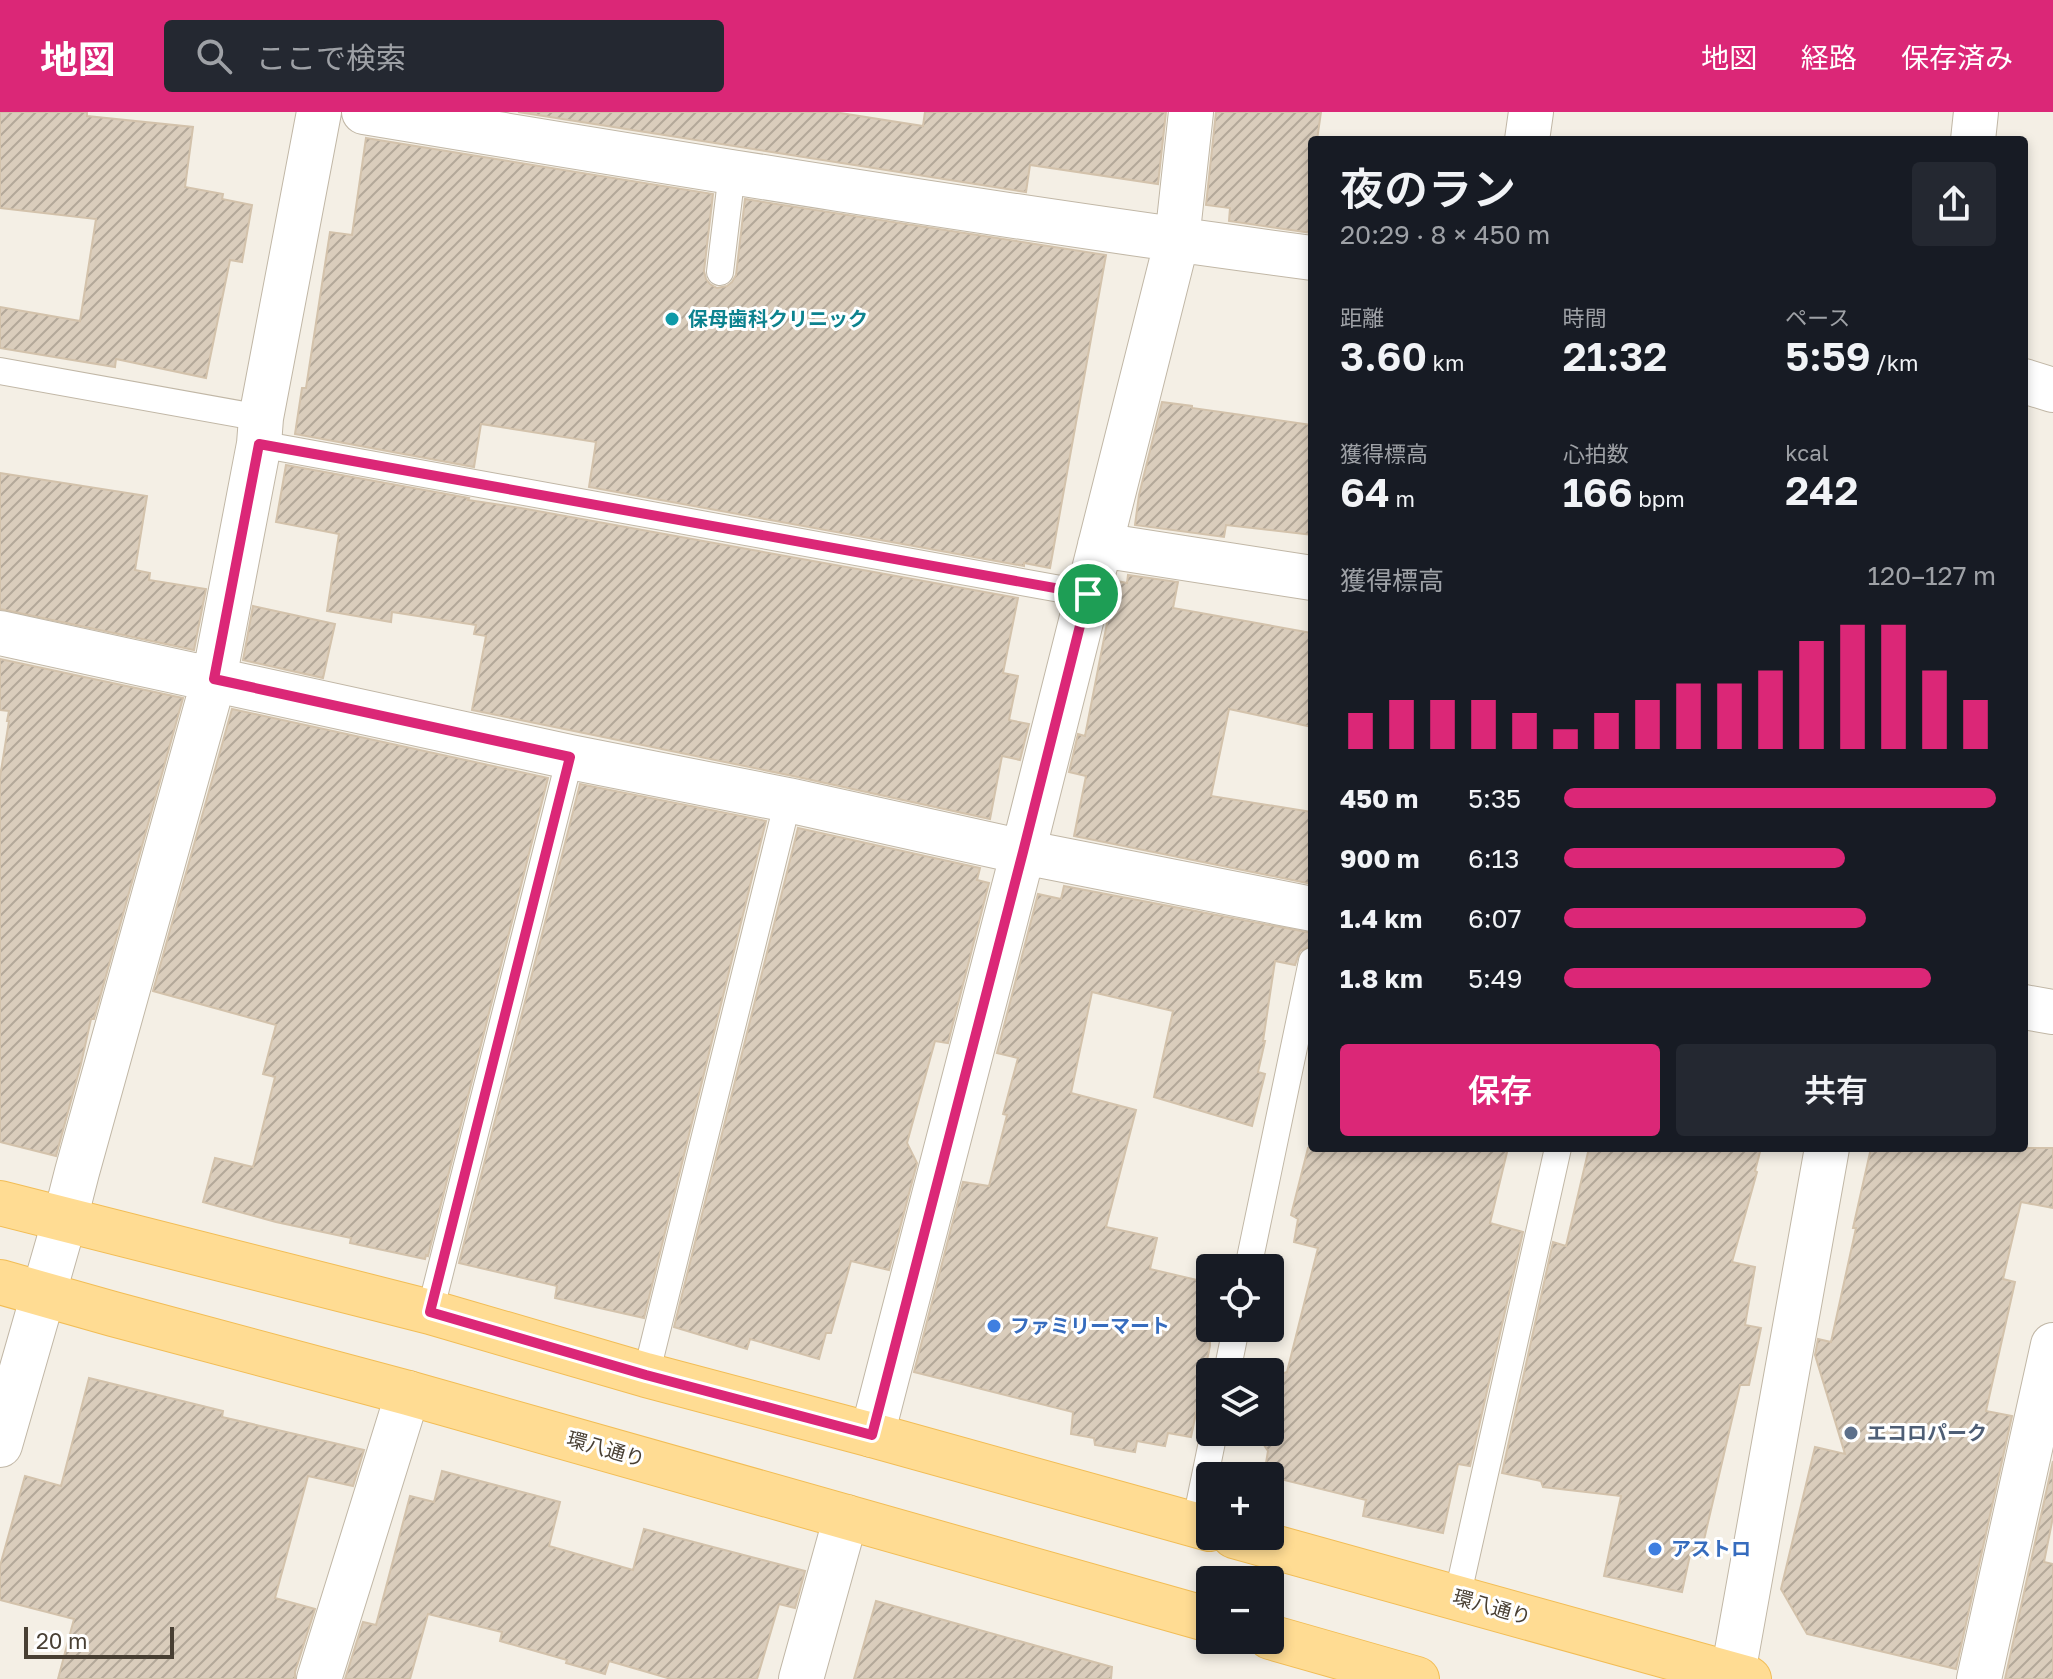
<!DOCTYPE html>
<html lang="ja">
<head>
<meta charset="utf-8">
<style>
	:root { --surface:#171b24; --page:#242831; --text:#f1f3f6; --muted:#9ea1a6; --accent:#db2777 }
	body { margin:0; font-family:"Golos Text","Noto Sans JP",sans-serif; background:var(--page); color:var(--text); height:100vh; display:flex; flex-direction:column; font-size:30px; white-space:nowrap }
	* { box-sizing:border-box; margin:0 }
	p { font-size:26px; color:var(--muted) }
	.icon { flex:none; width:44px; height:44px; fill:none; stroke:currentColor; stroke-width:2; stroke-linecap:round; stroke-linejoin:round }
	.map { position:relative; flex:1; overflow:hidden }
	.details { position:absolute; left:1308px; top:24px; width:720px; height:1016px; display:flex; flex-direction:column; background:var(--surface); border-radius:8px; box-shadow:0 4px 12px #0003 }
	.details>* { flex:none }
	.buttons { position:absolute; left:1196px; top:1142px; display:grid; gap:16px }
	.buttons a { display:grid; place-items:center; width:88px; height:88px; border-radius:8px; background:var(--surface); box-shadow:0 4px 12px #0003; font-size:40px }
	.scale { position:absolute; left:24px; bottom:20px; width:150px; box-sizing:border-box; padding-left:8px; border:4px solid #483f33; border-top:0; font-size:22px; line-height:28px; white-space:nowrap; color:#483f33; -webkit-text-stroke:6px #fff; paint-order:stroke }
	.pin { position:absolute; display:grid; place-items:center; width:68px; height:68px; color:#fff; margin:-34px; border:4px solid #fff; border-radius:50%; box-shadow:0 2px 8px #0007 }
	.round { display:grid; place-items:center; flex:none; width:84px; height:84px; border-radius:8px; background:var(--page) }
	.head { display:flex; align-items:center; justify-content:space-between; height:136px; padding:0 32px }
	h1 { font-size:44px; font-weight:600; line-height:60px }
	.figures { display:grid; grid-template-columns:repeat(3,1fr); gap:12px; height:136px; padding:8px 32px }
	.figures div { display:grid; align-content:center }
	.figures b { font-size:40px; font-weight:600 }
	.figures small { font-size:22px; font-weight:400 }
	.figures p { font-size:22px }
	.chart { height:224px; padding:16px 32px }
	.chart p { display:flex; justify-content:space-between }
	.chart svg { width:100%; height:144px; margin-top:8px; stroke:var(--accent); stroke-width:6 }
	.button { display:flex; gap:16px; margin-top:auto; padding:16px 32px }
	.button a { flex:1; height:92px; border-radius:8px; background:var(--accent); color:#fff; font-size:32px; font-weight:600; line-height:92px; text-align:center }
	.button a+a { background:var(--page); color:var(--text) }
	ul { padding:0 32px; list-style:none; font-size:26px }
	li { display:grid; grid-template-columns:128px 96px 1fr; align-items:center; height:60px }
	li i { height:20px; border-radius:10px; background:var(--accent) }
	header { display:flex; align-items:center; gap:48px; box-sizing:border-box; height:112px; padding:0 40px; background:var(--accent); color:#fff }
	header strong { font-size:38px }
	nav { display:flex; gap:44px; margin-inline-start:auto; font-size:28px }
	.search { width:560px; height:72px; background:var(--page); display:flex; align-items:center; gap:20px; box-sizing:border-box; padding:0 28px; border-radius:8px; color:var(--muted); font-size:30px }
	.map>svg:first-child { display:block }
	.building { fill:url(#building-hatch); stroke:#d3c2ab; stroke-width:2 }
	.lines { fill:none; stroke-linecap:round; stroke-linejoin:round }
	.lane-casing { stroke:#c1b7a6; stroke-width:28 }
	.street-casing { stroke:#c1b7a6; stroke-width:46 }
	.primary-casing { stroke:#f2bd55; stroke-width:46 }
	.lane { stroke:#fff; stroke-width:26 }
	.street { stroke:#fff; stroke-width:44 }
	.primary { stroke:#ffdc93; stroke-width:44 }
	.route-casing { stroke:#fff; stroke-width:16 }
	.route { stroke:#db2777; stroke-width:10 }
	.culture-dot { fill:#0f9aa8; stroke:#fff; stroke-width:3 }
	.shop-dot { fill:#3f7fe0; stroke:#fff; stroke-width:3 }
	.service-dot { fill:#5c6f8a; stroke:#fff; stroke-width:3 }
	.labels { text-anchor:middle; stroke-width:6; stroke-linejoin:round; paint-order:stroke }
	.culture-label { font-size:20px; font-weight:bold; fill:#0d838f; stroke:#fff; text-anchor:start }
	.shop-label { font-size:20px; font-weight:bold; fill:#366cbe; stroke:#fff; text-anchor:start }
	.service-label { font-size:20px; font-weight:bold; fill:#4e5e75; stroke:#fff; text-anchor:start }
	.street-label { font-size:20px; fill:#483f33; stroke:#fff }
</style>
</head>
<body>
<header>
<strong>地図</strong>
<div class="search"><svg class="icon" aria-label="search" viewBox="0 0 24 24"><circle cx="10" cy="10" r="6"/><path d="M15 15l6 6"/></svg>ここで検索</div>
<nav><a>地図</a><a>経路</a><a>保存済み</a></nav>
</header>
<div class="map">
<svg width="2053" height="1567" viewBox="0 0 2053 1567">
	<defs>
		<pattern id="building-hatch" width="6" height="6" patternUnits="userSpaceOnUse" patternTransform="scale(2)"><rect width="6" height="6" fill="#dacdbc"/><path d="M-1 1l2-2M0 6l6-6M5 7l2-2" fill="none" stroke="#b3a899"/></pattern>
	</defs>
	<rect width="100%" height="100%" fill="#f4efe5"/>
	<!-- building -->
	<path class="building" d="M0 0H87V4L193 15 185 75 223 82 222 87 252 93 242 150 230 148 206 266 116 247 115 255 0 236V195L80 209 96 107 0 96Z
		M518 0H834L923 14 925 0H1166L1158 72 1030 53 1026 80Z
		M1216 0H1321L1317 28H1312V121L1229 109 1230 96 1206 93Z
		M366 26 713 82 704 159 706 167 710 172 717 176 727 174 732 170 736 163 745 87 1106 143 1050 456 1024 451V454L589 375 596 330 481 312 474 355 295 322 302 276H306L330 120 352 123Z
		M1162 290 1192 294V296L1312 313V423L1226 413 1224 425 1135 413 1139 383Z
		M286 353 469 386 468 388 521 396 1018 486 1003 561 1018 564 1009 608 1029 612 1020 648 1002 644 990 707 793 664 472 598 486 524 474 522 476 513 392 500 391 510 327 499 339 422 276 410Z
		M0 361 147 384 135 458 150 461 149 468 206 477 194 538 0 497Z
		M1128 463 1178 470 1173 496 1312 521V615L1229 597 1211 684 1312 700V772L1074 724 1086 664 1069 660 1078 622 1085 624 1108 506 1117 469 1127 471Z
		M253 494 335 512 323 566 243 548Z
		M0 547 183 586 94 907H91L81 952 56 1044 0 1030V665L9 609H7L9 599 0 598Z
		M232 597 548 666 428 1144 426 1143 425 1147 350 1131 351 1126 276 1110 203 1090 215 1046 253 1055 275 965 263 962 276 913 153 879Z
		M580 672 766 709 644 1206 555 1186 557 1174 459 1151Z
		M798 716 980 756 977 768 989 771 948 931 935 929 907 1031 917 1051 889 1158 851 1149 831 1221H826L819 1247 750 1227 747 1237 674 1215Z
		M1064 774 1312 821 1311 834 1300 839 1295 853 1275 849 1263 929H1265L1258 960 1265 962 1252 1014 1154 985 1173 899 1092 880 1071 981 1136 998 1106 1115 1157 1126 1150 1157 1210 1171V1234L1191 1325 1168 1321 1165 1334 1137 1329 1135 1340 1095 1333 1094 1326 1071 1322 1073 1300 914 1260 963 1070 989 1074 1007 1003 1003 1002 1018 946 997 941 1038 782 1061 787Z
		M1308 1036H1508L1490 1111 1523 1120 1470 1354 1458 1352 1443 1421 1363 1404 1366 1388 1264 1363 1268 1339 1255 1320H1270V1266L1287 1260 1318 1136 1294 1130 1298 1107 1291 1103Z
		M1589 1036H1761L1755 1059 1757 1060 1732 1150 1755 1155 1745 1213 1761 1216 1749 1273H1740L1700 1445 1690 1443 1682 1480 1604 1464 1621 1384 1543 1375 1541 1369 1502 1361 1553 1130 1566 1134Z
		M1871 1036H2053V1096L2021 1090 2003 1167 2015 1170 1986 1299 2012 1304 1956 1557 1807 1522 1781 1477 1815 1335 1845 1342 1815 1243 1818 1227 1831 1230 1856 1116H1853Z
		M89 1266 223 1299 222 1305 364 1338 353 1374 308 1364 275 1486 315 1497 295 1560V1567H58L74 1507 0 1488V1454L25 1364 61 1374Z
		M2053 1349V1405L2044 1450 2053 1452V1567H2005Z
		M442 1359 560 1390 549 1434 633 1458 644 1417 805 1459 795 1496 779 1492 757 1567H671L609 1549 605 1562 566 1551 567 1548 500 1529 502 1520 428 1502 410 1567H345L363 1510 376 1513 410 1384 434 1390Z
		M876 1489 1112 1555 1111 1567H854Z"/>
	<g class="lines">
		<!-- lane casing -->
		<g class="lane-casing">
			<path id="lane" d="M720 160 732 60
				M0 259 261 306
				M259 332 1088 482
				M1248 1156 1312 849
				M430 1200 570 645
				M1227 1260 1236 1216
				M646 1263 788 688
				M1195 1413 1214 1320
				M1457 1486 1558 1036"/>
		</g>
		<!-- street casing -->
		<g class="street-casing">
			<path id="street" d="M364 0C679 52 995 104 1312 146
				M1527 28 1531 0
				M1973 28 1976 0
				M2024 269 2053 278
				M1100 433 1312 466
				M0 521 570 645 788 688 1023 740 1312 797
				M2024 895 2053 900
				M872 1323 1023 740 1177 128 1191 0
				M0 1333 65 1107 77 1060 214 567 259 332 261 306 319 0
				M319 1567 408 1281
				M801 1567 846 1405
				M1732 1567 1827 1036
				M1979 1567 2053 1233"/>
		</g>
		<!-- primary casing -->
		<g class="primary-casing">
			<path id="primary" d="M0 1091 430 1200 646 1263 872 1323 1210 1417
				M0 1170 113 1202 408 1281 1210 1508
				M1234 1424 1749 1567
				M1270 1525 1417 1567"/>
		</g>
		<!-- lane -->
		<use href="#lane" class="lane"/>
		<!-- street -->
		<use href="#street" class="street"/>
		<!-- primary -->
		<use href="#primary" class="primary"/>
	</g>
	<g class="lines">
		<!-- route casing -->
		<g class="route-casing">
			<path id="route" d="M259 332 1088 482 1023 740 872 1323 646 1263 430 1200 570 645 214 567Z"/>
		</g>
		<!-- route -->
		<use href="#route" class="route"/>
	</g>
	<!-- markers -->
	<circle class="culture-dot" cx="672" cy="207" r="8"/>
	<g class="shop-dot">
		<circle cx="994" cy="1214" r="8"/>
		<circle cx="1655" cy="1437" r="8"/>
	</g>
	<circle class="service-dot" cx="1851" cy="1321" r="8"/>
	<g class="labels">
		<!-- culture labels -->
		<g class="culture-label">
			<text x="688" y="214">保母歯科クリニック</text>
		</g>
		<!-- shop labels -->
		<g class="shop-label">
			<text x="1010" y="1221">ファミリーマート</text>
			<text x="1671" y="1444">アストロ</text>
		</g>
		<!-- service labels -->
		<g class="service-label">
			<text x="1867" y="1328">エコロパーク</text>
		</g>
		<!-- street labels -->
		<g class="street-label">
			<text transform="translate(606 1337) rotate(16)" y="7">環八通り</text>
			<text transform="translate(1492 1495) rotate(16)" y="7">環八通り</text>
		</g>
	</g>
</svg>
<div class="buttons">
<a><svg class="icon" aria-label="locate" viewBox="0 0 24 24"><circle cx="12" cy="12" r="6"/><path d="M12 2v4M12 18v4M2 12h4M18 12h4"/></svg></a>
<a><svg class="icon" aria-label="layers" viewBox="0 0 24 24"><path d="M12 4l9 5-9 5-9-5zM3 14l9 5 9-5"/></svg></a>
<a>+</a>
<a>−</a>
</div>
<div class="scale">20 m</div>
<div class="pin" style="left:1088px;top:482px;background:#1e9e55"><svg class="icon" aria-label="arrive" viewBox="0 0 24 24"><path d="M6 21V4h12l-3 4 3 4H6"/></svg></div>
<section class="details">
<div class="head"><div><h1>夜のラン</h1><p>20:29 · 8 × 450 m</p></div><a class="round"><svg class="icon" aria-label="share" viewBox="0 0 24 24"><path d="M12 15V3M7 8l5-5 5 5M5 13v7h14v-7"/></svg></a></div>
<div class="figures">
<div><p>距離</p><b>3.60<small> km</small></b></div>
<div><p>時間</p><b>21:32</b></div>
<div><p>ペース</p><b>5:59<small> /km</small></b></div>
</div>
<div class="figures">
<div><p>獲得標高</p><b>64<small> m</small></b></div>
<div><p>心拍数</p><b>166<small> bpm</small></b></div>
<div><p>kcal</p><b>242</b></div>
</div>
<div class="chart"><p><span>獲得標高</span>120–127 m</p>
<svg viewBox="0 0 160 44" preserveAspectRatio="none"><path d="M5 44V33M15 44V29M25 44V29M35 44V29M45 44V33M55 44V38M65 44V33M75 44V29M85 44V24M95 44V24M105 44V20M115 44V11M125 44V6M135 44V6M145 44V20M155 44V29"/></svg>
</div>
<ul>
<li><b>450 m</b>5:35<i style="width:100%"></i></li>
<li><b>900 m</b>6:13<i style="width:65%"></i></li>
<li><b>1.4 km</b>6:07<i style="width:70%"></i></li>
<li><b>1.8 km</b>5:49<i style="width:85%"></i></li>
</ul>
<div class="button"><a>保存</a><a>共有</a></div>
</section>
</div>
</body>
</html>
